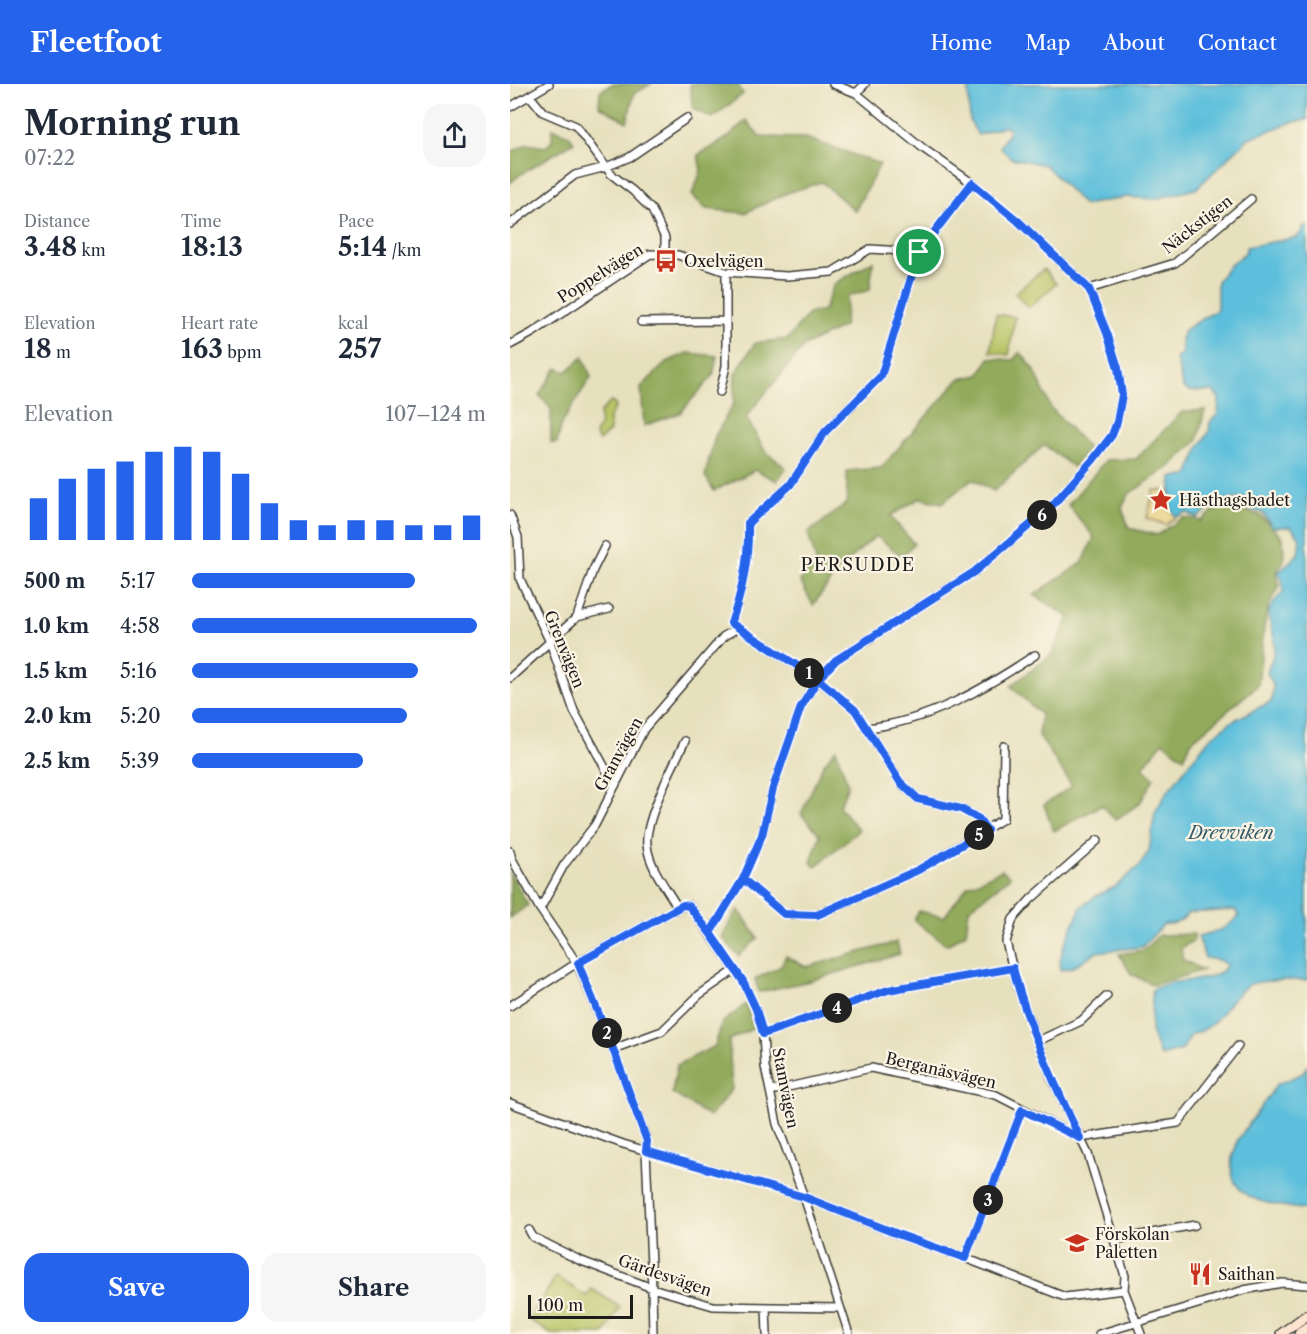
<!DOCTYPE html>
<html lang="en">
<head>
<meta charset="utf-8">
<style>
	:root { --surface:#fff; --page:#f6f6f7; --text:#1f2937; --muted:#747a83; --accent:#2563eb }
	body { margin:0; font-family:"Libre Caslon Text",serif; background:var(--page); color:var(--text); height:100vh; display:flex; flex-direction:column; font-size:22px; white-space:nowrap }
	* { box-sizing:border-box; margin:0 }
	p { font-size:20px; color:var(--muted) }
	.icon { flex:none; width:33px; height:33px; fill:none; stroke:currentColor; stroke-width:2; stroke-linecap:round; stroke-linejoin:round }
	.map { position:relative; flex:1; overflow:hidden }
	.side { display:flex; flex-direction:column; background:var(--surface); width:510px }
	.side>* { flex:none }
	.scale { position:absolute; left:18px; bottom:15px; width:105px; box-sizing:border-box; padding-left:6px; border:3px solid #1c1c1c; border-top:0; font-size:16px; line-height:21px; white-space:nowrap; color:#1c1c1c; -webkit-text-stroke:4px #fcf5e5; paint-order:stroke }
	.pin { position:absolute; display:grid; place-items:center; width:51px; height:51px; color:#fff; margin:-26px; border:3px solid #fff; border-radius:50%; box-shadow:0 2px 6px #0007 }
	.km { position:absolute; width:30px; height:30px; margin:-15px; border-radius:50%; background:#222; color:#fff; font-size:16px; line-height:30px; text-align:center }
	.round { display:grid; place-items:center; flex:none; width:63px; height:63px; border-radius:18px; background:var(--page) }
	.headline { display:flex; align-items:center; justify-content:space-between; height:102px; padding:0 24px }
	h1 { font-size:33px; font-weight:700; line-height:45px }
	.figures { display:grid; grid-template-columns:repeat(3,1fr); gap:9px; height:102px; padding:6px 24px }
	.figures div { display:grid; align-content:center }
	.figures b { font-size:26px; font-weight:700 }
	.figures small { font-size:16px; font-weight:400 }
	.figures p { font-size:16px }
	.chart { height:168px; padding:12px 24px }
	.chart p { display:flex; justify-content:space-between }
	.chart svg { width:100%; height:108px; margin-top:6px; stroke:var(--accent); stroke-width:6 }
	.primary-button { display:flex; gap:12px; margin-top:auto; padding:12px 24px }
	.primary-button a { flex:1; height:69px; border-radius:18px; background:var(--accent); color:#fff; font-size:24px; font-weight:700; line-height:69px; text-align:center }
	.primary-button a+a { background:var(--page); color:var(--text) }
	ul { padding:0 24px; list-style:none; font-size:20px }
	li { display:grid; grid-template-columns:96px 72px 1fr; align-items:center; height:45px }
	li i { height:15px; border-radius:8px; background:var(--accent) }
	header { display:flex; align-items:center; gap:36px; box-sizing:border-box; height:84px; padding:0 30px; background:var(--accent); color:#fff }
	header strong { font-size:28px }
	nav { display:flex; gap:33px; margin-inline-start:auto; font-size:21px }
	main { display:flex; flex:1; min-height:0 }
	.map>svg:first-child { display:block }
	.green { fill:#b8c466; stroke:#6a7041; stroke-width:1.5 }
	.forest { fill:#92aa5b; stroke:#57633c; stroke-width:1.5 }
	.sand { fill:#eeda9e; stroke:#857b5d; stroke-width:1.5 }
	.water { fill:#5dbfdb; stroke:#3c6e7c; stroke-width:1.5 }
	.lines { fill:none; stroke-linecap:round; stroke-linejoin:round }
	.street-casing { stroke:#3a3934; stroke-width:10 }
	.secondary-casing { stroke:#3a3934; stroke-width:12 }
	.street { stroke:#fff; stroke-width:7 }
	.secondary { stroke:#fde4d1; stroke-width:9 }
	.route-casing { stroke:#fff; stroke-width:12 }
	.route { stroke:#2563eb; stroke-width:8 }
	.labels { text-anchor:middle; stroke-width:4.5; stroke-linejoin:round; paint-order:stroke }
	.street-label { font-size:16px; fill:#1c1c1c; stroke:#fcf5e5 }
	.poi-label { font-size:16px; fill:#1c1c1c; stroke:#fcf5e5; text-anchor:start }
	.neighbourhood-label { font-size:18px; letter-spacing:1.5px; fill:#1c1c1c; stroke:#fcf5e5 }
	.water-label { font-size:18px; font-style:italic; fill:#365d68; stroke:#fcf5e5 }
</style>
</head>
<body>
<header>
<strong>Fleetfoot</strong>
<nav><a>Home</a><a>Map</a><a>About</a><a>Contact</a></nav>
</header>
<main>
<section class="side">
<div class="headline"><div><h1>Morning run</h1><p>07:22</p></div><a class="round"><svg class="icon" aria-label="share" viewBox="0 0 24 24"><path d="M12 15V3M7 8l5-5 5 5M5 13v7h14v-7"/></svg></a></div>
<div class="figures">
<div><p>Distance</p><b>3.48<small> km</small></b></div>
<div><p>Time</p><b>18:13</b></div>
<div><p>Pace</p><b>5:14<small> /km</small></b></div>
</div>
<div class="figures">
<div><p>Elevation</p><b>18<small> m</small></b></div>
<div><p>Heart rate</p><b>163<small> bpm</small></b></div>
<div><p>kcal</p><b>257</b></div>
</div>
<div class="chart"><p><span>Elevation</span>107–124 m</p>
<svg viewBox="0 0 160 44" preserveAspectRatio="none"><path d="M5 44V27M15 44V19M25 44V15M35 44V12M45 44V8M55 44V6M65 44V8M75 44V17M85 44V29M95 44V36M105 44V38M115 44V36M125 44V36M135 44V38M145 44V38M155 44V34"/></svg>
</div>
<ul>
<li><b>500 m</b>5:17<i style="width:76%"></i></li>
<li><b>1.0 km</b>4:58<i style="width:97%"></i></li>
<li><b>1.5 km</b>5:16<i style="width:77%"></i></li>
<li><b>2.0 km</b>5:20<i style="width:73%"></i></li>
<li><b>2.5 km</b>5:39<i style="width:58%"></i></li>
</ul>
<div class="primary-button"><a>Save</a><a>Share</a></div>
</section>
<div class="map">
<svg width="797" height="1250" viewBox="0 0 797 1250">
	<rect width="100%" height="100%" fill="#fcf5e5"/>
	<filter id="ink" filterUnits="userSpaceOnUse"><feTurbulence type="fractalNoise" baseFrequency=".0167" numOctaves="2"/><feDisplacementMap in="SourceGraphic" scale="12" xChannelSelector="R" yChannelSelector="G"/><feConvolveMatrix kernelMatrix="1 2 1 2 8 2 1 2 1" color-interpolation-filters="sRGB"/></filter>
	<filter id="wash" filterUnits="userSpaceOnUse"><feTurbulence type="fractalNoise" baseFrequency=".008" numOctaves="4" result="noise"/><feDisplacementMap in="SourceGraphic" scale="24" xChannelSelector="R" yChannelSelector="G"/><feGaussianBlur stdDeviation="1.35" result="paint"/><feColorMatrix in="noise" values="0 0 0 0 0 0 0 0 0 0 0 0 0 0 0 0 0 1.4 0 .05"/><feComposite in="paint" operator="in"/></filter>
	<g filter="url(#wash)">
		<rect width="100%" height="100%" fill="#e7e0bd"/>
		<!-- green -->
		<path class="green" d="M534 185 546 200 518 224 505 209Z
			M486 230 505 233 499 271 480 268Z
			M101 317 106 322 99 334 100 347 89 357 85 350 90 340V329Z
			M46 1192 76 1212 82 1205 110 1223 94 1250H41L19 1236Z"/>
		<!-- forest -->
		<path class="forest" d="M102 0H141L124 10 117 38 89 22 90 7Z
			M180 0H228L233 10 202 34 183 24Z
			M236 36 250 53 296 54 370 80 345 127 312 98 277 109 235 129 196 125 182 111 191 87 188 71 217 54Z
			M42 44 59 51 64 58 11 90 0 99V69L17 60 36 63 42 57Z
			M363 177 360 206 338 212 334 242 294 262 236 333 255 367 276 384 267 397 245 386 204 407 195 392 205 352 224 319 225 290 245 259 278 255 299 229 314 226 324 200Z
			M510 268 524 285 541 324 578 364 563 383 534 361 484 407 462 395 432 419 410 414 380 432 404 460 392 472 366 452 329 485 303 521 290 497 306 477 298 449 337 419V387L371 384 449 295 469 291 479 274 503 276Z
			M177 269 207 272 203 292 170 329 134 342 131 303 157 278Z
			M73 273 81 293 52 339 47 359H41V325L29 311 47 284 56 288Z
			M695 326 687 357 658 384 619 410 612 424 619 444 647 451 674 433 691 437 716 418 736 417 733 425 751 432 773 454 774 476 766 490 769 504 759 520 754 543 748 601 681 658 674 674 653 658 633 683 644 694 630 719 605 736 592 721 544 747 534 721 562 702 528 650 531 631 501 602 541 571 559 533 524 511 573 478 584 453 558 421 596 376 626 375 672 328Z
			M326 665 338 701 329 723 349 746 305 783 301 778 310 751 291 730 313 681Z
			M492 786 500 793 459 825 456 849 437 861 404 836 409 827 434 833 457 802Z
			M0 788 18 821 0 834Z
			M228 825 248 854 229 872 212 853Z
			M684 850V856L671 864 673 876 693 886 643 901 621 890 609 870 634 866 649 851Z
			M387 858 390 870 300 897 249 908 245 895 270 883 276 872 296 883Z
			M236 920 244 944 219 956 222 1005 200 1033 162 1009 167 981 205 962 212 939Z"/>
		<!-- sand -->
		<path class="sand" d="M644 406 660 407V424L666 433 656 441 637 434Z"/>
		<!-- water -->
		<path class="water" d="M467 0H797V36L783 38 739 54 686 105 644 115 617 113 574 121 535 81 501 74 490 63 500 46 495 42 468 51 460 37 458 6Z
			M797 141V896C783 896 748 895 737 902 717 915 707 946 682 950L672 966 650 972 641 947 642 906C648 903 654 900 660 899 678 895 707 898 717 881L709 876 695 874 688 852C707 848 715 846 729 832L725 826 678 829C672 838 664 841 654 840L632 863 586 868 563 883 550 886V877L553 864 571 823 586 812 605 803 629 782 639 767 645 728 657 708 699 655 721 638 762 617 763 600 757 589C759 581 764 573 764 565 767 537 745 535 773 508L772 496 768 489 788 470 790 454 781 443H762L753 429 736 424 740 415 723 414 710 417 687 434 676 428 666 433 660 424 662 393 678 392 689 363 699 348 700 338 708 330 709 314 703 307H679L673 303 666 274 672 269 671 256 674 246 707 226V197L720 181 736 168V163L788 153 794 142Z
			M797 982V1126C766 1120 715 1120 722 1074 723 1068 727 1064 727 1057L767 1000 792 990Z"/>
	</g>
	<g filter="url(#ink)">
		<g class="lines">
			<!-- street casing -->
			<g class="street-casing">
				<path id="street" d="M346 9 355 0
					M20 12 33 28 66 42 101 90 123 107 142 126 155 154V170
					M0 23 39 0
					M462 99 409 168 371 292 315 348 280 401 238 439C239 474 233 506 221 539L307 595 345 626 390 698 408 715 451 725 469 735 477 746
					M0 140 65 91 96 83 120 73 177 34
					M579 205 665 179 741 115
					M131 238 215 237
					M0 261 22 249 140 170 168 171 216 188 277 192 322 188 360 165 409 168
					M210 308 216 282V188
					M0 431 8 453 10 495 40 558 64 627 105 702
					M67 533 83 486 95 462
					M0 594 67 533 99 525
					M356 644C418 638 474 605 525 571
					M588 756 521 815 503 835 496 858 508 905 541 993 578 1070 615 1192 614 1206
					M0 767 2 775 30 825 67 879 103 965 137 1057 136 1067 142 1204 143 1250
					M233 795 274 830 307 831 408 786 493 735 494 662
					M168 824C157 805 139 783 137 761 134 737 164 680 175 657
					M30 825 54 781 85 741 134 645 214 552 228 544
					M200 849 232 797 252 751 263 704 291 623 307 595 326 576 464 488 539 425 583 376 602 351 607 338 612 311 608 284 597 249 579 205 508 137 462 99 414 65 346 9 323 0
					M0 922 67 879 168 824 179 821 233 897 246 925 253 951 255 983 267 1040 294 1113 339 1250
					M253 950 378 906 503 884
					M528 957 571 937 597 912
					M103 965 152 947 189 911 225 886
					M261 1007 361 984 486 1011 570 1054 668 1039 728 962
					M0 1019 113 1060 294 1113 389 1151 455 1174 555 1213 614 1206 631 1250
					M19 1146 23 1153 69 1176 142 1204 203 1222 330 1224
					M604 1156 685 1141
					M455 1174 512 1026
					M256 1223 257 1250
					M589 1250 734 1206 772 1199 797 1201"/>
			</g>
			<!-- secondary casing -->
			<g class="secondary-casing">
				<path id="secondary" d="M771 1250 797 1231
					M789 1250 797 1243"/>
			</g>
			<!-- street -->
			<use href="#street" class="street"/>
			<!-- secondary -->
			<use href="#secondary" class="secondary"/>
		</g>
	</g>
	<g class="lines" filter="url(#ink)">
		<!-- route casing -->
		<g class="route-casing">
			<path id="route" d="M409 168 371 292 315 348 280 401 238 439C239 474 233 506 221 539L308 595 291 623 263 704 252 751 233 795 200 849 179 822 173 821 68 879 103 965 137 1057 136 1067 294 1113 390 1151 455 1174 512 1026 570 1054C544 999 518 943 503 884L378 906 253 950 246 925 233 897 200 849 233 795 274 830 307 831 408 786 477 746 469 735 451 725 408 715 390 698 345 626 308 595 326 576 464 488 539 425 583 376 602 351 607 338 612 311 608 284 597 249 579 205 508 137 462 99 409 168"/>
		</g>
		<!-- route -->
		<use href="#route" class="route"/>
	</g>
	<!-- icons -->
	<defs>
		<g id="bus-bare" transform="scale(1.8)"><path d="M-5-6H5V4H4V6H2V4H-2V6H-4V4H-5ZM-3.5-4V0h7V-4ZM-3.5 1.2v1.5H-2V1.2ZM2 1.2v1.5H3.5V1.2Z" fill="#c8321e" stroke="#fcf5e5" stroke-width="2.5" paint-order="stroke"/></g>
		<g id="sight-bare" transform="scale(1.8)"><path d="M0-6L1.8-2.2L6-1.7L2.9 1.2L3.7 5.4L0 3.3L-3.7 5.4L-2.9 1.2L-6-1.7L-1.8-2.2Z" fill="#c8321e" stroke="#fcf5e5" stroke-width="2.5" paint-order="stroke"/></g>
		<g id="school-bare" transform="scale(1.8)"><path d="M0-5L7-2L0 1L-7-2ZM-4 1L0 2.5L4 1V4Q0 6-4 4Z" fill="#c8321e" stroke="#fcf5e5" stroke-width="2.5" paint-order="stroke"/></g>
		<g id="restaurant-bare" transform="scale(1.8)"><path d="M-5-6h1v4h1v-4h1v4h1v-4h1v5L-1.5 .5V6h-2V.5L-5-1ZM5-6V6H3V1.5H1.5Q1.5-4 5-6Z" fill="#c8321e" stroke="#fcf5e5" stroke-width="2.5" paint-order="stroke"/></g>
	</defs>
	<g fill-rule="evenodd">
		<use href="#bus-bare" x="156" y="177"/>
		<use href="#sight-bare" x="651" y="416"/>
		<use href="#school-bare" x="567" y="1159"/>
		<use href="#restaurant-bare" x="690" y="1190"/>
	</g>
	<g class="labels">
		<!-- street labels -->
		<g class="street-label">
			<text transform="translate(687 140) rotate(-38)" y="6">Näckstigen</text>
			<text transform="translate(90 189) rotate(-32)" y="6">Poppelvägen</text>
			<text transform="translate(55 565) rotate(68)" y="6">Grenvägen</text>
			<text transform="translate(108 670) rotate(-61)" y="6">Granvägen</text>
			<text transform="translate(431 986) rotate(13)" y="6">Berganäsvägen</text>
			<text transform="translate(276 1004) rotate(79)" y="6">Stamvägen</text>
			<text transform="translate(155 1191) rotate(19)" y="6">Gärdesvägen</text>
		</g>
		<!-- poi labels -->
		<g class="poi-label">
			<text x="174" y="183">Oxelvägen</text>
			<text x="669" y="422">Hästhagsbadet</text>
			<text x="585" y="1156">Förskolan<tspan x="585" dy="18">Paletten</tspan></text>
			<text x="708" y="1196">Saithan</text>
		</g>
		<!-- neighbourhood labels -->
		<g class="neighbourhood-label">
			<text x="348" y="487">PERSUDDE</text>
		</g>
		<!-- water labels -->
		<g class="water-label">
			<text x="721" y="755">Drevviken</text>
		</g>
	</g>
</svg>
<div class="scale">100 m</div>
<div class="pin" style="left:409px;top:168px;background:#1e9e55"><svg class="icon" aria-label="arrive" viewBox="0 0 24 24"><path d="M6 21V4h12l-3 4 3 4H6"/></svg></div>
<b class="km" style="left:299px;top:589px">1</b>
<b class="km" style="left:97px;top:949px">2</b>
<b class="km" style="left:478px;top:1116px">3</b>
<b class="km" style="left:327px;top:924px">4</b>
<b class="km" style="left:469px;top:751px">5</b>
<b class="km" style="left:532px;top:431px">6</b>
</div>
</main>
</body>
</html>
